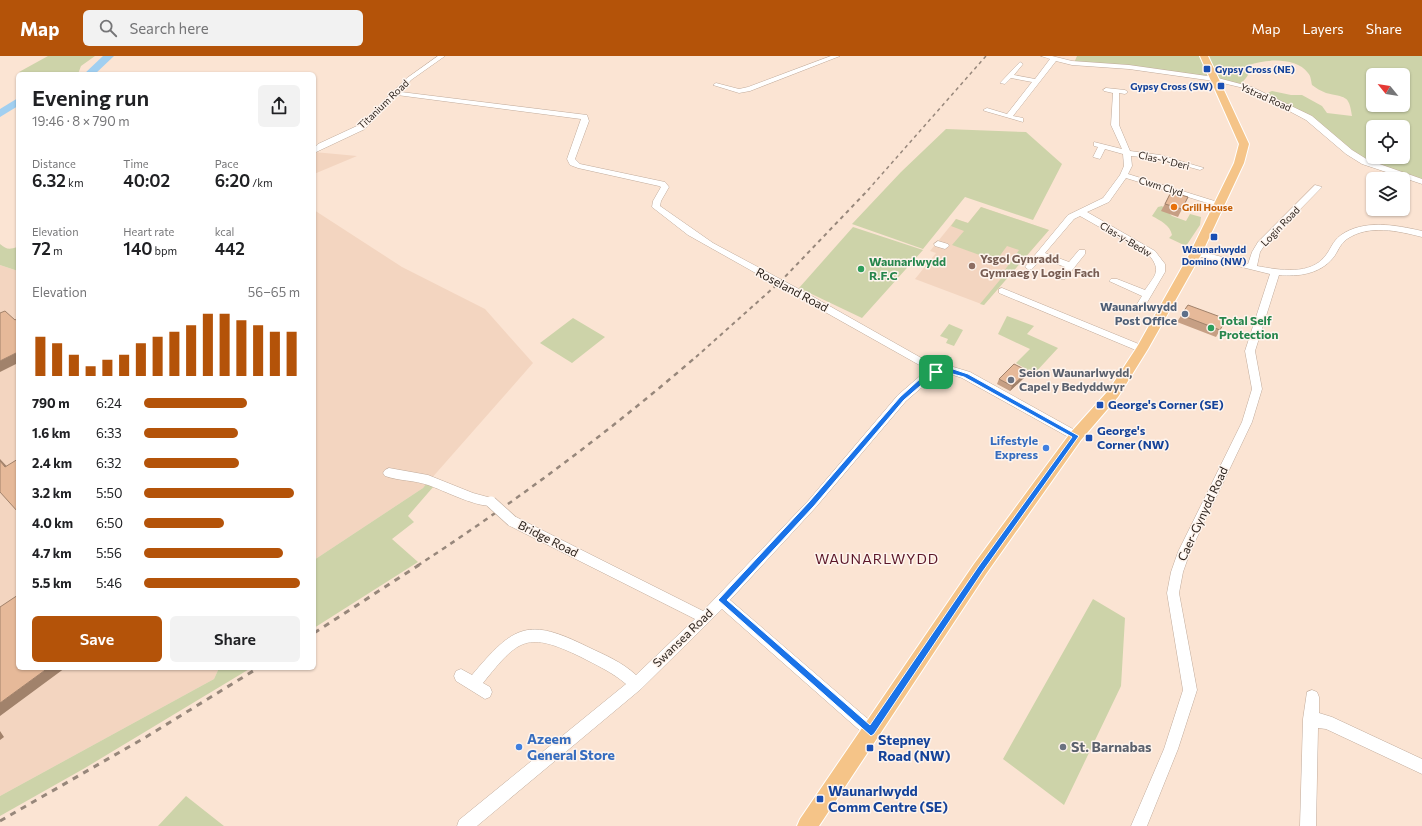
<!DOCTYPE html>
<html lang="en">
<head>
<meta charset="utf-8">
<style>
	:root { --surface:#fff; --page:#f2f2f2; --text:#202124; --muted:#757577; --accent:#b45309 }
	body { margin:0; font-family:Commissioner,sans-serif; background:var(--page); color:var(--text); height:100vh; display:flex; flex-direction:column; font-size:15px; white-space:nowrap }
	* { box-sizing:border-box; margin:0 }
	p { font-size:13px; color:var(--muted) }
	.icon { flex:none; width:22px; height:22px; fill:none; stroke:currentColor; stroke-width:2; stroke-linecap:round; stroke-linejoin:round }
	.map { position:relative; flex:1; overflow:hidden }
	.panel { position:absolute; left:16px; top:16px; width:300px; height:598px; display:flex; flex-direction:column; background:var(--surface); border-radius:6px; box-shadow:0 1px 3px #0004 }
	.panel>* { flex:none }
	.needle { width:26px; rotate:300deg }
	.fabs { position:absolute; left:1366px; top:12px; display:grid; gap:8px }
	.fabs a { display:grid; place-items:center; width:44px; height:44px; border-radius:6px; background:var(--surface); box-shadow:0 1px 3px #0004; font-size:20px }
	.pin { position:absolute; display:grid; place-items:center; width:34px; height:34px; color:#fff; margin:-17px; border-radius:8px; box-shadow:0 2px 6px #0006 }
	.round { display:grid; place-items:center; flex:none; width:42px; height:42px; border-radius:6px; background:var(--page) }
	.overview { display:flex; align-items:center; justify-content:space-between; height:68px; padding:0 16px }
	h1 { font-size:22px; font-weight:600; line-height:30px }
	.figures { display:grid; grid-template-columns:repeat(3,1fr); gap:6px; height:68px; padding:4px 16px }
	.figures div { display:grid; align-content:center }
	.figures b { font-size:17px; font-weight:600 }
	.figures small { font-size:11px; font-weight:400 }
	.figures p { font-size:11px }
	.chart { height:112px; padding:8px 16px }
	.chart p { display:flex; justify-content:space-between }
	.chart svg { width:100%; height:72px; margin-top:4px; stroke:var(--accent); stroke-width:6 }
	.primary-button { display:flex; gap:8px; margin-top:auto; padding:8px 16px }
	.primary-button a { flex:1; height:46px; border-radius:6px; background:var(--accent); color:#fff; font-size:16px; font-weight:600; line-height:46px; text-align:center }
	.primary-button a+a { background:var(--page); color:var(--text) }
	ul { padding:0 16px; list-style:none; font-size:13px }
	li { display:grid; grid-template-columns:64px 48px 1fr; align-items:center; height:30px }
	li i { height:10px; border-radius:5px; background:var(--accent) }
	header { display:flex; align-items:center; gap:24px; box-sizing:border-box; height:56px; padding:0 20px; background:var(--accent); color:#fff }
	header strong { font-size:19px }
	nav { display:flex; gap:22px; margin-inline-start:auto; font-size:14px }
	.search { width:280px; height:36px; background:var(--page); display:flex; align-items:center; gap:10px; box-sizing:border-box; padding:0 14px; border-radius:6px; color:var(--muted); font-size:15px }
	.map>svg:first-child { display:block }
	.built { fill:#f3d5c0 }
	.green { fill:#cdd3a9; fill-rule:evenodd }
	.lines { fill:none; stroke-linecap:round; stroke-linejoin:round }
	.river { fill:#a1cff0; fill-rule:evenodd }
	.minor-casing { stroke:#c1ab9b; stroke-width:1 }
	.major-casing { stroke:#fff; stroke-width:2 }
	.minor { fill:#fff; fill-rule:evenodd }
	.major { fill:#f5c488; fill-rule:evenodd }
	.rail-far3 { stroke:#97877b; stroke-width:1.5; stroke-dasharray:3.5 3.5; stroke-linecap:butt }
	.rail-far2 { stroke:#97877b; stroke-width:2; stroke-dasharray:4 4; stroke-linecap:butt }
	.rail-far1 { stroke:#97877b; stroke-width:2.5; stroke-dasharray:5 5; stroke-linecap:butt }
	.rail { stroke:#97877b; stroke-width:3; stroke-dasharray:6 6; stroke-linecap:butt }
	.minor-bridge-casing { stroke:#c1ab9b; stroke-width:12; stroke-linecap:butt }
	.minor-bridge { stroke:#fff; stroke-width:11 }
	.wall { fill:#c69f84 }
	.shaded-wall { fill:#a1826b }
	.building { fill:#e6b999; stroke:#a1826b }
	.route { fill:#1a73e8; stroke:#fff; fill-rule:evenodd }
	.transit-dot { fill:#1a4fb4; stroke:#fef4ed; stroke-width:1.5 }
	.food-dot { fill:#e8710a; stroke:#fef4ed; stroke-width:1.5 }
	.education-dot { fill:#8d6e63; stroke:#fef4ed; stroke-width:1.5 }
	.leisure-dot { fill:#2e9e5b; stroke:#fef4ed; stroke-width:1.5 }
	.service-dot { fill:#5c6f8a; stroke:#fef4ed; stroke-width:1.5 }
	.worship-dot { fill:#6b7280; stroke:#fef4ed; stroke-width:1.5 }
	.shop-dot { fill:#3f7fe0; stroke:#fef4ed; stroke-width:1.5 }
	.labels { text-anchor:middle; stroke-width:3; stroke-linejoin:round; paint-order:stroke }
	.far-transit-label { font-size:10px; font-weight:bold; fill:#164399; stroke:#fef4ed; text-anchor:start }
	.far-street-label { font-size:10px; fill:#281f19; stroke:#fef4ed }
	.far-food-label { font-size:10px; font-weight:bold; fill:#c56008; stroke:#fef4ed; text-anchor:start }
	.education-label { font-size:12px; font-weight:bold; fill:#785e54; stroke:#fef4ed; text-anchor:start }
	.leisure-label { font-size:12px; font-weight:bold; fill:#27864d; stroke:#fef4ed; text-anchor:start }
	.street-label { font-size:12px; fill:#281f19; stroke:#fef4ed }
	.service-label { font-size:12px; font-weight:bold; fill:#4e5e75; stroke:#fef4ed; text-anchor:end }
	.worship-label { font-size:12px; font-weight:bold; fill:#5b616d; stroke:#fef4ed; text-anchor:start }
	.transit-label { font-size:12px; font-weight:bold; fill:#164399; stroke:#fef4ed; text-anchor:start }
	.shop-label { font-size:12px; font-weight:bold; fill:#366cbe; stroke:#fef4ed; text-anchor:end }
	.quarter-label { font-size:14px; letter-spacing:1px; fill:#5b1628; stroke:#fef4ed }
	.near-shop-label { font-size:14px; font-weight:bold; fill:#366cbe; stroke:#fef4ed; text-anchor:start }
	.near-transit-label { font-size:14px; font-weight:bold; fill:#164399; stroke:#fef4ed; text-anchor:start }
	.near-worship-label { font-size:14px; font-weight:bold; fill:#5b616d; stroke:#fef4ed; text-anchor:start }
</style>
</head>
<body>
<header>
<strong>Map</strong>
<div class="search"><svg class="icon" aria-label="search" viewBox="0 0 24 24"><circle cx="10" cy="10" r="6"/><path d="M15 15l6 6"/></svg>Search here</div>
<nav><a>Map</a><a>Layers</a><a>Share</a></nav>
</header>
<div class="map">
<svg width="1422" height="770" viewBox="0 0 1422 770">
	<rect width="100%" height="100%" fill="#fbe4d3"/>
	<!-- built -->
	<path class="built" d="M314 96 357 100 314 118Z
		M981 151 1049 174 984 249 915 223 936 197 930 195 956 163 968 167Z
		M314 154 402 211 485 253 533 307 423 432 314 504Z
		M0 209 18 215V612H219L214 623 0 740Z"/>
	<!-- green -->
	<path class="green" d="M48 0H95L81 10 78 18H32L19 16Z
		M1077 0H1199L1208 19 1205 20 1074 7Z
		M1207 0H1422V126L1365 105 1311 61 1265 38 1272 35 1291 39H1302L1322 50 1327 57 1352 60C1349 38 1345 42 1326 37 1321 35 1316 32 1312 29 1311 25 1311 20 1308 17 1296 1 1266 3 1249 9 1250 18 1247 22 1240 28L1217 22ZM1373 19H1403V49H1373ZM1373 71H1403V101H1373Z
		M946 73 1026 76 1062 108 1033 164 965 141 923 193 852 168 901 116Z
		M1162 150 1172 160 1186 165 1190 158 1201 161 1200 169 1186 190 1169 182 1172 179C1170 169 1161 165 1152 160L1158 151Z
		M981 151 1049 174 984 249 980 248 1004 219 1002 218 1019 194 1007 190 996 205 952 189 964 175 951 170 956 163 968 167Z
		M853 171 923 194 862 262 799 232Z
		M0 188C6 193 9 194 17 191L18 188V215L0 209Z
		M1007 260 1034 270 1027 278 1058 292 1034 318 1016 307 1030 293 998 278Z
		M573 262 605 281 572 307 540 287Z
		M949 268 963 274 954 290 946 287 948 283 940 280Z
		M427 427 434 430 408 460 414 466 392 483 418 506 314 572V504L423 432Z
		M1093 543 1125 562 1121 630 1064 749 1003 703Z
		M219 612H251L85 712 0 760V740L214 623Z
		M186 740 224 770H158Z"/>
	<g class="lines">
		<!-- river -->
		<path class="river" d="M103 0H114L95 18H84Z
			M18 42V50L0 61V53Z"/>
		<!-- minor casing -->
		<g class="minor-casing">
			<path id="minor" d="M438 0H445L411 24 401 36 587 59 589 65 575 103 580 108 665 126 669 131 661 145 660 150 713 187 810 239 939 312 950 310 970 316 1080 377 1081 380 1080 383H1072L962 322 950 318 938 319 928 326 906 345 816 451 730 544 876 670 878 675 876 680 871 682 866 680 722 553 641 633 477 770H457L459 764 626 628C612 616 596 609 581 601 527 575 519 582 483 627L490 631 492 636 490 641 485 643 456 625 454 620 456 615 461 613 472 619C514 569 528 561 588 591 605 599 622 606 636 619L695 563 508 469 506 465 508 461 512 460 516 461 703 555 808 445 898 339 920 320 930 315 688 179 652 151 653 145 661 131 659 130 578 112 570 109 567 103 581 63 397 39 365 73 314 97V92L318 88 359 69 407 22Z
				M831 0H840L750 35 739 37 713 29 716 27 739 33 748 31Z
				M1041 0H1052L1072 5 1129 9 1214 21 1252 31 1312 60 1352 94 1368 104 1422 123V128L1362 108 1346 98 1306 64 1248 33 1214 25 1129 13 1072 9 1056 5 1013 60 1023 62V66L985 55 983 54 987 52 1007 58 1032 26 1011 22 1005 28 1000 27 1020 6 1023 8 1014 19 1035 23 1050 3Z
				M1106 32 1125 34 1128 36 1125 38 1119 37V69L1130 95 1160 99 1204 112 1200 114 1160 103 1131 100 1132 110 1128 118 1224 148 1220 150H1217L1126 122 1109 146 1087 156 1155 195 1165 208V216L1145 250 1142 251 1137 248 1142 240 1109 225 1111 223H1117L1145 234C1155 219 1162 215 1149 199L1080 160 1074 163 1045 197 1069 206 1079 194H1085V198L1065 223H1059L1057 221 1065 211 1042 202 1032 213 1029 214 1025 211 1068 159 1103 142 1120 119 1124 110 1123 98 1105 93 1100 103 1093 101 1098 91 1094 90V86L1122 93 1111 69 1113 37 1104 35 1103 34Z
				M1315 129 1322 131 1264 190 1260 196 1257 210C1279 214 1311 220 1326 199 1332 191 1332 186 1341 179 1364 163 1396 169 1422 175V181C1398 175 1369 168 1347 183 1339 189 1338 196 1333 202 1320 218 1298 221 1279 219L1255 295 1262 333 1252 366 1190 496 1183 516 1179 537 1197 634 1178 693 1147 770H1131L1164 693 1183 634 1167 537 1171 516 1178 496 1242 366 1252 333 1245 295 1270 218 1193 199 1192 197 1196 194 1248 208 1252 196 1258 186Z
				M938 185 948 188 949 190 945 193 935 190 934 188Z
				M1002 232 1146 291 1147 293 1146 295H1138L999 237V233Z
				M389 412 428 419 473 437 495 443 497 446 495 449C481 454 443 434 428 429 414 424 399 425 385 420L383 417 385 414Z
				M1312 634 1317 636 1319 641V657L1332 661 1422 703V718L1326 673 1318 672 1316 770H1300L1303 663 1307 636Z"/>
		</g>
		<!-- major casing -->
		<g class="major-casing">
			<path id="major" d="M1200 0H1208L1249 88 1244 107 1202 197 1148 293 1118 341 1081 384 986 518 819 770H797L800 763 974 508 1071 376 1108 335 1137 291 1190 197 1234 107 1239 88Z"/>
		</g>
		<!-- minor -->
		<use href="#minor" class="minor"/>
		<!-- major -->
		<use href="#major" class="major"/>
		<!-- rail-far3 -->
		<path class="rail-far3" d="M868 134 986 0"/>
		<!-- rail-far2 -->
		<path class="rail-far2" d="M696 301 781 225 869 133"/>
		<!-- rail-far1 -->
		<path class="rail-far1" d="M417 510C515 446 609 376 697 300"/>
		<!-- rail -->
		<path class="rail" d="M314 577 419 509
			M0 765 146 681 258 612"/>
		<!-- minor-bridge casing -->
		<g class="minor-bridge-casing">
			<path id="minor-bridge" d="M491 446 512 465"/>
		</g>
		<!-- minor-bridge -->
		<use href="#minor-bridge" class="minor-bridge"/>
	</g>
	<!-- wall -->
	<path class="wall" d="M1171 136 1188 141 1178 161 1161 155Z
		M1188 249 1220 274 1216 281 1177 266Z
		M1026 320 1010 335 997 328 999 323Z"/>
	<!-- shaded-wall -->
	<path class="shaded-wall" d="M18 296V307L0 316V305Z
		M1028 315 1026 320 1010 335 1012 330Z
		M0 403 14 418 5 411 0 405Z
		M48 612H65L0 660V647Z
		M0 675 4 681 0 684Z"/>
	<!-- building -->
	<path class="building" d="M1171 136 1188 141 1182 153 1165 148Z
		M1188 249 1226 263 1220 274 1181 259Z
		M5 255 15 264 18 262V296L0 305V257Z
		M1014 308 1028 315 1012 330 999 323Z
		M18 403V456L0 436V405L5 411Z
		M18 539V612H48L0 647V551Z"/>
	<!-- route -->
	<path class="route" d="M950 312 968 318 1079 380 983 515 874 678 871 680 718 544 809 446 900 341 922 321 934 314ZM949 317 964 321 1072 381 978 511 870 669 727 544 814 450 904 344 927 324 937 318Z"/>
	<!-- markers -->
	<g class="transit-dot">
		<rect x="1203" y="9" width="8" height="8" rx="2"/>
		<rect x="1217" y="26" width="8" height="8" rx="2"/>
		<rect x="1210" y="177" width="8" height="8" rx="2"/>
		<rect x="1096" y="345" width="8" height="8" rx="2"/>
		<rect x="1085" y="378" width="8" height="8" rx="2"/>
		<rect x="866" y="688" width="8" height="8" rx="2"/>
		<rect x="816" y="739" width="8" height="8" rx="2"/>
	</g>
	<circle class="food-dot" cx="1174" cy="151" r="4"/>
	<circle class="education-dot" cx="972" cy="210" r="4"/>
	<g class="leisure-dot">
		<circle cx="861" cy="213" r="4"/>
		<circle cx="1211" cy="272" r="4"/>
	</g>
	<circle class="service-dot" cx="1185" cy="258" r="4"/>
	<g class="worship-dot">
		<circle cx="1011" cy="324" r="4"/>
		<circle cx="1063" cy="691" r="4"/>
	</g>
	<g class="shop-dot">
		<circle cx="1046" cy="392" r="4"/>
		<circle cx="519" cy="691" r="4"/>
	</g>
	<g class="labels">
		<!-- far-transit labels -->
		<g class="far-transit-label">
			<text x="1215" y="17">Gypsy Cross (NE)</text>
			<text x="1213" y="34" text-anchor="end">Gypsy Cross (SW)</text>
			<text x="1214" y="197" text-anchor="middle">Waunarlwydd<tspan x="1214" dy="12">Domino (NW)</tspan></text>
		</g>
		<!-- far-street labels -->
		<g class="far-street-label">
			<text transform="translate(1266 41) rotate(24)" y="4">Ystrad Road</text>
			<text transform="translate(383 48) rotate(-44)" y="4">Titanium Road</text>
			<text transform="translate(1164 104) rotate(13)" y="4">Clas-Y-Deri</text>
			<text transform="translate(1161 130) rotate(17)" y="4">Cwm Clyd</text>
			<text transform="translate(1280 170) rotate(-46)" y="4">Login Road</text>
			<text transform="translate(1126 183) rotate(31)" y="4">Clas-y-Bedw</text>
		</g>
		<!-- far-food labels -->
		<g class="far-food-label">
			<text x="1182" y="155">Grill House</text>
		</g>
		<!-- education labels -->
		<g class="education-label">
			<text x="980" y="207">Ysgol Gynradd<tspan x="980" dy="14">Gymraeg y Login Fach</tspan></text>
		</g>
		<!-- leisure labels -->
		<g class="leisure-label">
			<text x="869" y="210">Waunarlwydd<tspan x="869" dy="14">R.F.C</tspan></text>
			<text x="1219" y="269">Total Self<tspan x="1219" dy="14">Protection</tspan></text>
		</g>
		<!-- street labels -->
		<g class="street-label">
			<text transform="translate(792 234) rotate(28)" y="4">Roseland Road</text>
			<text transform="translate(1203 458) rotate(-65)" y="4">Caer-Gynydd Road</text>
			<text transform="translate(548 483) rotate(27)" y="4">Bridge Road</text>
			<text transform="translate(683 582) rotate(-44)" y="4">Swansea Road</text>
		</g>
		<!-- service labels -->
		<g class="service-label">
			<text x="1177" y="255">Waunarlwydd<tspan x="1177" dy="14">Post Office</tspan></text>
		</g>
		<!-- worship labels -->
		<g class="worship-label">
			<text x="1019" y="321">Seion Waunarlwydd,<tspan x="1019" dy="14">Capel y Bedyddwyr</tspan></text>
		</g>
		<!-- transit labels -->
		<g class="transit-label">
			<text x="1108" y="353">George's Corner (SE)</text>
			<text x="1097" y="379">George's<tspan x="1097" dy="14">Corner (NW)</tspan></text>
		</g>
		<!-- shop labels -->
		<g class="shop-label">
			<text x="1038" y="389">Lifestyle<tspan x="1038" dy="14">Express</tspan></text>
		</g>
		<!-- quarter labels -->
		<g class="quarter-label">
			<text x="877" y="508">WAUNARLWYDD</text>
		</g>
		<!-- near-shop labels -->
		<g class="near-shop-label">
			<text x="527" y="688">Azeem<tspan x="527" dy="16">General Store</tspan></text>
		</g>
		<!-- near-transit labels -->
		<g class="near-transit-label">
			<text x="878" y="689">Stepney<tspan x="878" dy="16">Road (NW)</tspan></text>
			<text x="828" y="740">Waunarlwydd<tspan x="828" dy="16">Comm Centre (SE)</tspan></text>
		</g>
		<!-- near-worship labels -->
		<g class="near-worship-label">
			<text x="1071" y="696">St. Barnabas</text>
		</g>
	</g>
</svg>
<div class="fabs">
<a><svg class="needle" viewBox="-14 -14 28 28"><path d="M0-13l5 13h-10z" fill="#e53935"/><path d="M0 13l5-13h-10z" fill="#757577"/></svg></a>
<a><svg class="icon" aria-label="locate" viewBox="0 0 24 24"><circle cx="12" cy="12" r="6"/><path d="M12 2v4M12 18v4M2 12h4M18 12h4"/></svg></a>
<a><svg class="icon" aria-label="layers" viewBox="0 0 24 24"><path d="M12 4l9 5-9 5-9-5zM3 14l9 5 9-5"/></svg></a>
</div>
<div class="pin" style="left:936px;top:316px;background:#1e9e55"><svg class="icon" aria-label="arrive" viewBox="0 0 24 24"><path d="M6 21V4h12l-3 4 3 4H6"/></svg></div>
<section class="panel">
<div class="overview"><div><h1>Evening run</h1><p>19:46 · 8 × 790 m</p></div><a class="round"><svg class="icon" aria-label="share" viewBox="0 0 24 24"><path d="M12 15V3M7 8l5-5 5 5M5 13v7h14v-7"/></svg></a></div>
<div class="figures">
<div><p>Distance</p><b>6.32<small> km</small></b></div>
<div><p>Time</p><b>40:02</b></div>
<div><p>Pace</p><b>6:20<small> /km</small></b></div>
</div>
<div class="figures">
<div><p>Elevation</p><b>72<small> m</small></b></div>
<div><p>Heart rate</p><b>140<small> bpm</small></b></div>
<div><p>kcal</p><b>442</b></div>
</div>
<div class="chart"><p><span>Elevation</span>56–65 m</p>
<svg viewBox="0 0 160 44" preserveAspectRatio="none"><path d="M5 44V20M15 44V24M25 44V31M35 44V38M45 44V34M55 44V31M65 44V24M75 44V20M85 44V17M95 44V13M105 44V6M115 44V6M125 44V10M135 44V13M145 44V17M155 44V17"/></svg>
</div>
<ul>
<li><b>790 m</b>6:24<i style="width:66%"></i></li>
<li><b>1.6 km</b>6:33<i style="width:60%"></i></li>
<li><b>2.4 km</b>6:32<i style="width:61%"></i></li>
<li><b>3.2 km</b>5:50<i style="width:96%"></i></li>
<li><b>4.0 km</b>6:50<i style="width:51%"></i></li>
<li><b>4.7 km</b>5:56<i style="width:89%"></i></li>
<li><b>5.5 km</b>5:46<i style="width:100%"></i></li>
</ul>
<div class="primary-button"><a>Save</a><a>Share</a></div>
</section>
</div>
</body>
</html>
